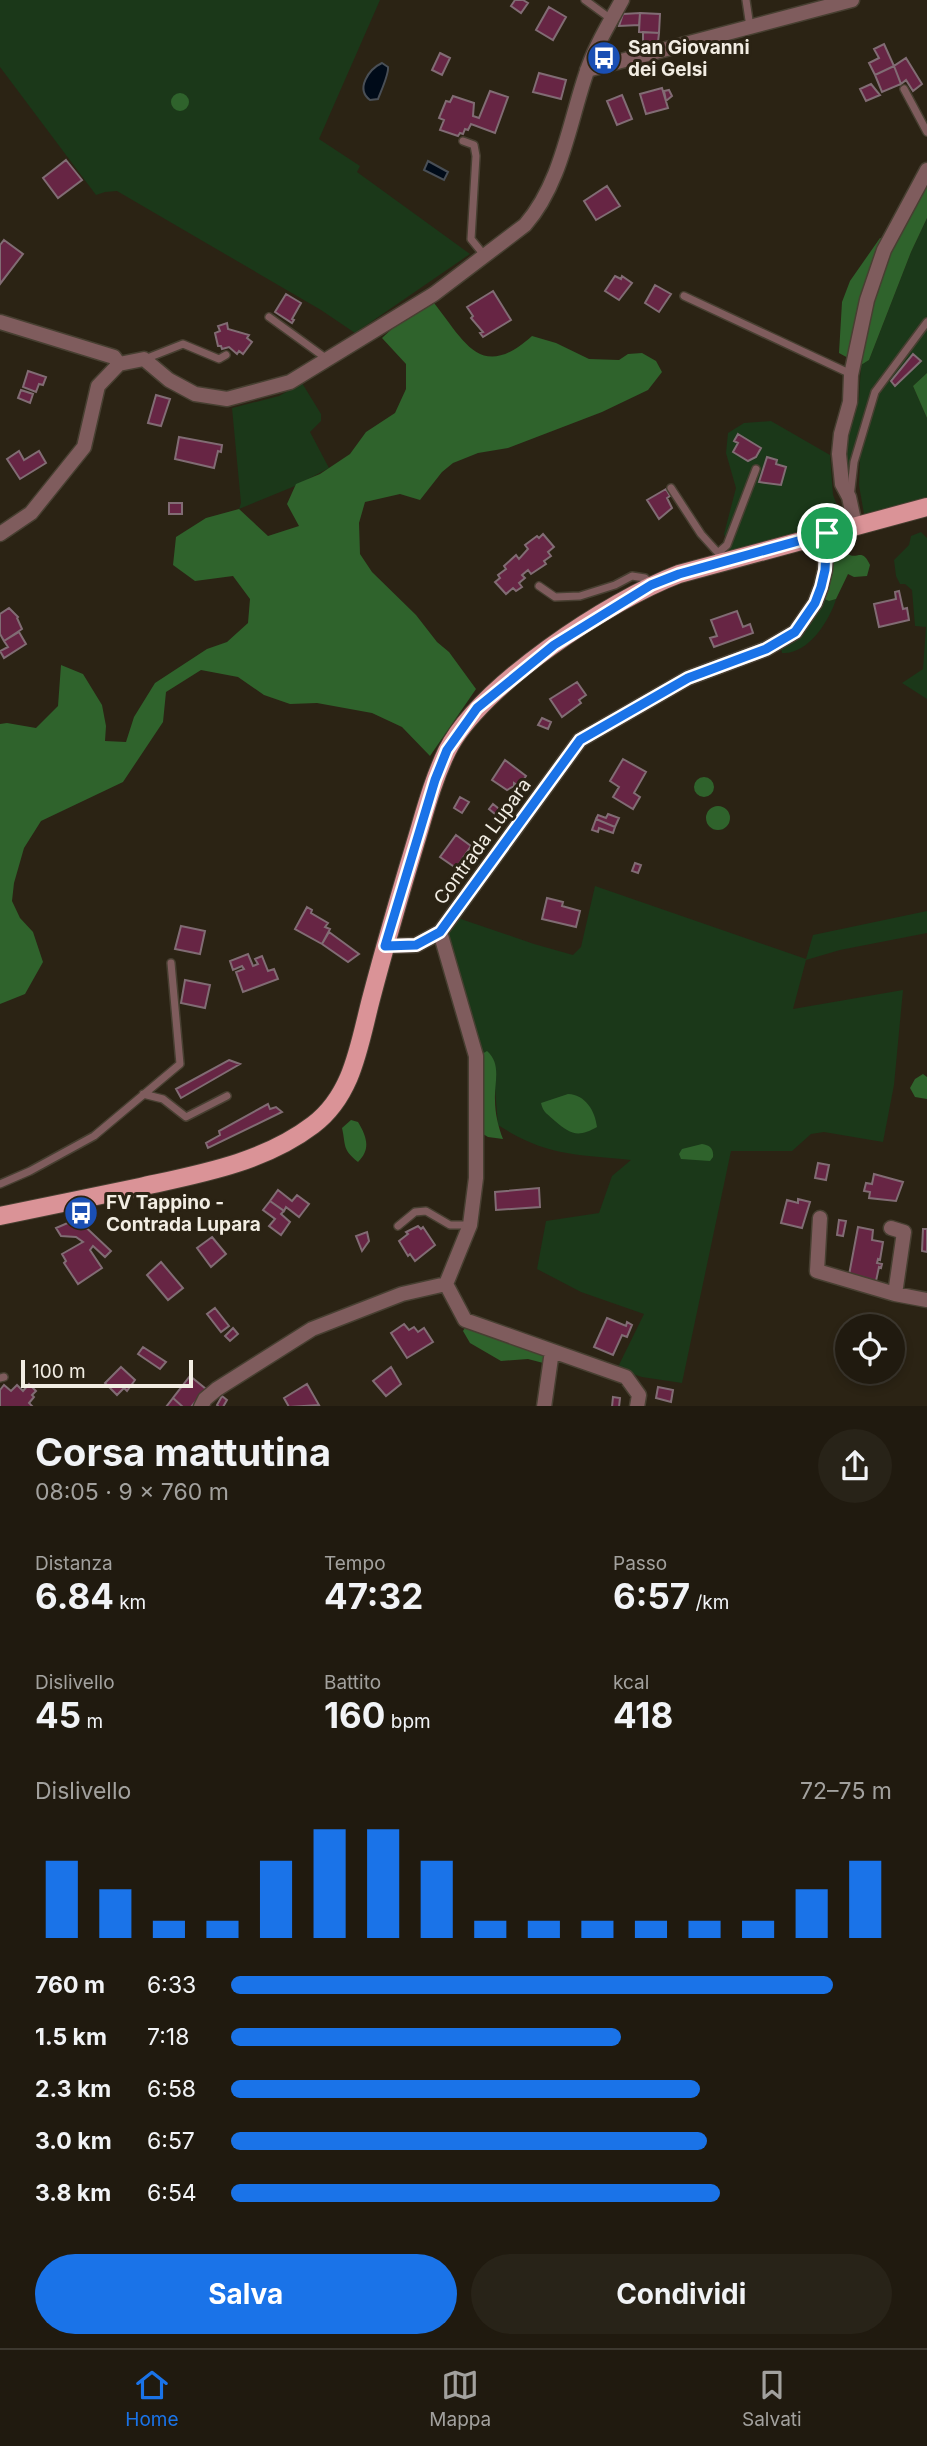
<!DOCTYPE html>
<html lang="it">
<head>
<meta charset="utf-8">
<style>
	:root { --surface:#201a0f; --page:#282318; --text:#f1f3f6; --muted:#a2a19e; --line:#3d382f; --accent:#1a73e8 }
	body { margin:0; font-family:Inter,sans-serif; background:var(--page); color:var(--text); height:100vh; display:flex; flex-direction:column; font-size:26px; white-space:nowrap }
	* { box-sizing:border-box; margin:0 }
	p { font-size:23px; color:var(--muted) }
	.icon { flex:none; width:38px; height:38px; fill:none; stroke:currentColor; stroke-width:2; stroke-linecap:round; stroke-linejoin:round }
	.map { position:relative; height:1406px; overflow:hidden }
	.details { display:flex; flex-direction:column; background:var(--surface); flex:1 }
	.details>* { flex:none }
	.buttons { position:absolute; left:835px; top:1314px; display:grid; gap:14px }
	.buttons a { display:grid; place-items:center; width:70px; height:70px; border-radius:50%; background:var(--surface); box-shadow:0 4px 10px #0003,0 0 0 2px var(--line); font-size:35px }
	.scale { position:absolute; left:21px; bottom:18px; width:172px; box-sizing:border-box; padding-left:7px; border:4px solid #f2ede3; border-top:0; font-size:19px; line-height:24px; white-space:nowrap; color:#f2ede3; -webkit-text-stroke:5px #2b2314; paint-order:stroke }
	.pin { position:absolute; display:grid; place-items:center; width:60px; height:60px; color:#fff; margin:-30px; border:4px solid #fff; border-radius:50%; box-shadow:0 2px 7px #0007 }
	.round { display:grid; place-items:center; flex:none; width:74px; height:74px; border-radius:37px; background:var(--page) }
	.overview { display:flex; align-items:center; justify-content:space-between; height:119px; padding:0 35px }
	h1 { font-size:38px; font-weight:700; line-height:52px }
	.stats { display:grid; grid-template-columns:repeat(3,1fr); gap:10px; height:119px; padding:7px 35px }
	.stats div { display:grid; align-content:center }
	.stats b { font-size:35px; font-weight:700 }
	.stats small { font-size:19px; font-weight:400 }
	.stats p { font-size:19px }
	.chart { height:196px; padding:14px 35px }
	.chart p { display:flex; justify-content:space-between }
	.chart svg { width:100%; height:126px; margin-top:7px; stroke:var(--accent); stroke-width:6 }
	.primary-button { display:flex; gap:14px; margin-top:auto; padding:14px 35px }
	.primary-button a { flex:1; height:80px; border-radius:42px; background:var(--accent); color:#fff; font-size:28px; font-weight:700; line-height:80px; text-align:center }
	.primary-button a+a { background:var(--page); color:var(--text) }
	ul { padding:0 35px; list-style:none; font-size:23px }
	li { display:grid; grid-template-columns:112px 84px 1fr; align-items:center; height:52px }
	li i { height:18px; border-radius:9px; background:var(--accent) }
	.dock { display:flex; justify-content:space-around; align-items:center; height:98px; border-top:2px solid var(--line); background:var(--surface); font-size:19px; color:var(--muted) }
	.dock a { display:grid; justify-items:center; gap:4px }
	.dock .current { color:var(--accent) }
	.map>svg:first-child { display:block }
	.green { fill:#1b3819 }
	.forest { fill:#2f632c }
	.water { fill:#000b19; stroke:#494f56; stroke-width:2 }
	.building { fill:#672544; stroke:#816c74; stroke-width:2 }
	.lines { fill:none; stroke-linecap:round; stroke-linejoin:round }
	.service-casing { stroke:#473f31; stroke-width:10 }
	.minor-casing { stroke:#473f31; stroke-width:17 }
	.primary-casing { stroke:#473f31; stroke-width:20 }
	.service { stroke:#7f5c5d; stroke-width:7 }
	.minor { stroke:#7f5c5d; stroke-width:14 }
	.primary { stroke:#da9397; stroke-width:18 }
	.route-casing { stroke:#fff; stroke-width:14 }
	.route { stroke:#1a73e8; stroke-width:9 }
	.labels { text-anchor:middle; stroke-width:6; stroke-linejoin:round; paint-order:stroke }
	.poi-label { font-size:19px; font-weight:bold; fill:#f2ede3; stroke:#2b2314; text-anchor:start }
	.street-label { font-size:19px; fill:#f2ede3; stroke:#2b2314 }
</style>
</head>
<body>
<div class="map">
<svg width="927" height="1407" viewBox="0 0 927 1407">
	<rect width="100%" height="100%" fill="#2b2314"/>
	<!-- green -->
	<path class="green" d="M0 0H380L319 139 360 166 357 172 470 254 355 333 321 310 117 191 105 192 96 195 0 67Z
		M927 218V373L913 386 927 418V499L864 514 859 485 860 459 846 472V441L859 399 861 365 869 360 911 252Z
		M302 383 321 414V421L310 432 329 468 295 486 239 509 241 503 232 408 279 396Z
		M771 421 830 455 833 495 843 520 730 552 724 534 736 488 726 453 728 433 744 423Z
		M921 532 927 538V699L902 683 923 669 926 627 915 626 912 590 905 584H900L896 576 894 560 909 545 911 536Z
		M822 598 829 601 836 599C830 620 808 655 782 653L781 648 805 630Z
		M595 886 806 959 813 935 927 911V933L840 950 806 960 793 1009 903 990 894 1085 883 1142 824 1132 811 1134 792 1151H731L682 1383 642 1377 617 1369 644 1314 581 1292 537 1269 546 1221 599 1213 612 1176 631 1160C577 1154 547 1157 498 1125L495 1089 482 1054 447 932 455 917 534 944 573 955 581 947Z"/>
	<!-- forest -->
	<path class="forest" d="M171 102a9 9 0 1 1 18 0a9 9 0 1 1-18 0Z
		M927 182V218L911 252 869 360 861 365 839 353 842 302 850 281 880 238 895 240Z
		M434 303C465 342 481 382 532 336L556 343 589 359 619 360 628 354 642 353 656 361 662 372 648 390 602 412 508 448 478 453 453 463 442 472 420 500 400 494 365 502 359 523 360 554 372 572 416 615 437 642 449 652 476 689 430 756 402 727 372 713 317 703 290 704 264 695 238 677 201 670 166 692 163 722 123 782 41 821 24 848 14 883 12 901 20 918 33 932 43 962 25 994 0 1004V724L7 723 36 728 58 706 61 665 83 674 102 705 106 726 105 741 126 742 134 717 155 683 207 649 227 642 248 623 250 599 233 576 195 581 173 565 176 537 206 518 239 509 268 536 299 526 287 504 296 484 320 474 350 454 366 432 395 413 406 389V364L382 338 395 326Z
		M927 373V418L913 386Z
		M837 548C841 549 843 552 847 554 858 560 862 547 870 565L867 576 854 577 848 574 836 599 829 601 822 598 832 551Z
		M694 787a10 10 0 1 1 20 0a10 10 0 1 1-20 0Z
		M706 818a12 12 0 1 1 24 0a12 12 0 1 1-24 0Z
		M487 1051C502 1064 494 1083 495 1100 495 1113 498 1126 503 1139L488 1137 483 1134 482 1054Z
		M923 1074 927 1077V1099L915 1097 910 1088 915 1079Z
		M568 1094C586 1095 595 1111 597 1127 578 1138 570 1134 555 1121 548 1114 543 1113 541 1103Z
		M351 1120 358 1122C367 1137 371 1149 358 1162 342 1149 346 1146 342 1128Z
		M702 1144C710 1145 714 1149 713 1157L710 1161 681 1159 679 1154 682 1149Z
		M466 1326 540 1353 546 1357 547 1364 528 1359 501 1361 470 1343 463 1331Z"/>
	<!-- water -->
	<path class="water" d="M382 63 388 67C389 74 381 91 378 99L370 100C355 89 369 69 382 63Z
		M428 161 448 172 444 180 424 170Z"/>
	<!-- building -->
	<path class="building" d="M515 0H523L528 3 521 13 511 6Z
		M549 7 566 17 553 40 536 30Z
		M640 13 639 25 619 26 623 14Z
		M640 13 660 14 659 33 639 32Z
		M643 32 659 33 658 42 643 44Z
		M884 44 894 66 875 75 869 63 879 58 874 49Z
		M440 53 450 58 442 75 432 70Z
		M906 58 922 84 913 91 906 80 901 84 894 66Z
		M894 66 901 84 882 92 875 75Z
		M539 73 566 80 561 99 533 92Z
		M871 84 880 95 866 101 860 89Z
		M662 88 668 108 646 114 640 94Z
		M669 90 672 96 666 101 664 91Z
		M490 91 508 97 495 133 471 124 468 130 465 129 463 134 460 133 458 136 440 130 444 120 439 118 446 101 450 102 453 96 474 103 473 116 479 118Z
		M622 95 632 119 617 125 607 101Z
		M66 160 82 180 58 198 43 178Z
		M607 186 620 206 596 220 584 201Z
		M4 240 23 254 0 284V245Z
		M615 276 621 279 622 276 632 283 619 300 605 291Z
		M655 285 671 294 659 312 645 303Z
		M493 291 511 320 483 337 480 333 483 332 471 318 473 316 467 307Z
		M286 294 301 303 292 319 294 320 292 323 275 312Z
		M227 323 228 329 249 335 247 338 252 342 243 354 239 351 237 354 229 347 222 349 221 346H218L215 333 220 331 218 326Z
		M913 354 921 361 895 386 891 381Z
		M28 371 46 377 43 385 39 384 36 392 23 387Z
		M21 390 33 394 30 403 18 398Z
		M156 395 170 399 161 426 148 423Z
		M738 434 761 448 756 457 748 461 733 452 738 443 734 441Z
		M179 437 222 445 221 452 218 451 214 468 175 459Z
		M19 451 24 460 39 451 46 463 20 479 7 459Z
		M767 457 777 460 776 464 786 467 781 485 759 482Z
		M666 489 670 496 667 498 672 508 659 519 647 500Z
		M169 503H182V514H169Z
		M543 534 554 547 548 552 551 556 544 561 546 564 531 574 528 570 522 575 525 578 519 583 522 587 516 591 513 588 506 594 495 582 500 578 498 575 506 569 504 566 516 555 519 559 528 549 525 545 537 536 539 538Z
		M899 591 903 609 907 608 909 620 879 627 874 604 896 599 895 592Z
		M9 608 18 617 17 618 22 629 4 641 0 634V614Z
		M737 611 743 627 750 624 753 633 714 647 710 638 717 636 711 620Z
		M19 632 26 644 4 658 0 651 8 647 4 641Z
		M577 682 586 695 579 700 581 703 562 717 550 699Z
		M542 718 551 722 548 729 538 725Z
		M623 759 646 772 634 793 640 797 633 809 613 797 619 787 610 781Z
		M505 760 526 776 519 786 514 783V786L507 790 492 780Z
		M460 797 469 802 462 813 454 808Z
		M493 804 504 813 500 818 489 809Z
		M608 814 619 818 615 827 596 819 598 815 606 818Z
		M596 819 615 827 613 833 599 828 598 832 592 830Z
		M456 835 471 846 456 868 440 857Z
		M635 863 641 865 638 873 632 871Z
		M547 898 563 902 562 906 580 911 576 927 542 919Z
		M307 907 312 910 311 913 328 923 325 927 330 929 322 944 295 929Z
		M181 926 205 931 200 954 175 949Z
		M329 932 359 954 348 962 322 944Z
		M248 954 253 966 258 964 255 959 262 956 268 971 274 969 278 979 243 992 236 972 244 969 242 966 233 970 230 961Z
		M185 980 210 985 205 1008 181 1003Z
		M229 1060 240 1064 181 1098 176 1089Z
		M268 1104 270 1109 276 1107 282 1112 208 1148 206 1143 220 1135 219 1131Z
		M818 1163 829 1165 826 1180 815 1178Z
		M874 1174 903 1182 896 1201 869 1198 870 1192 864 1191 866 1183 872 1184Z
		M539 1188 540 1207 496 1210 495 1192Z
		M278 1190 292 1201 297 1195 309 1204 299 1217 286 1207 284 1211 270 1201Z
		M798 1199 810 1202 802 1228 781 1223 787 1200 798 1203Z
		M270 1201 284 1211 281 1214 290 1222 281 1235 269 1226 275 1219 263 1210Z
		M77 1219 111 1251 105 1257 93 1246 90 1250 102 1268 78 1284 64 1263 66 1261 62 1254 83 1242 76 1237 61 1236 56 1228Z
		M839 1220 846 1221 843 1236 837 1235Z
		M418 1226 421 1229 423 1227 435 1245 415 1261 410 1254 408 1256 399 1241 408 1234 406 1232Z
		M858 1227 873 1230 872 1240 883 1242 880 1260 878 1259 877 1263 882 1264 881 1268 879 1267 876 1281 849 1275Z
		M923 1229H927V1252L922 1251Z
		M367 1232 369 1241 362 1251 356 1236Z
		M212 1237 226 1254 211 1267 197 1248Z
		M161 1262 183 1288 168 1300 147 1275Z
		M215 1308 229 1326 221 1332 207 1314Z
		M607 1318 626 1326 627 1322 632 1325 627 1337 622 1335 613 1355 594 1347Z
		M404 1324 409 1330 414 1327 418 1332 424 1328 433 1342 407 1358 391 1333Z
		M233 1328 238 1334 230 1341 225 1336Z
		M143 1347 166 1362 160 1369 138 1354Z
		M121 1367 135 1380 127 1391 124 1388 117 1395 105 1383Z
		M391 1367 401 1384 386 1396 373 1381Z
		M190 1376 206 1389 191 1407H183L173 1398Z
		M29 1384 36 1391 32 1395 34 1397 29 1403 33 1407H0V1390L4 1385 11 1391 17 1385 23 1391Z
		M307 1384 319 1405 289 1407 284 1398Z
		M658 1387 673 1390 671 1402 656 1398Z
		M222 1396 227 1400 223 1407H219L217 1405Z
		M613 1397 620 1398 619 1407H612Z
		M173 1398 183 1407H166Z"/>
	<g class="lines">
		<!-- service casing -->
		<g class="service-casing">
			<path id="service" d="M585 0 611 19
				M746 0 750 27
				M904 89 927 132
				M463 141 474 145 476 156 471 239 484 255
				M684 296 851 374
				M269 317 327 359
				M145 359 183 344 219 359 226 355
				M671 488 701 534 720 555
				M850 497 854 462 875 392 927 322
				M719 552 727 545 756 469
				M539 586 555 597 580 596 615 585 632 576 645 578 650 584
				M143 1094 163 1099 186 1117 227 1096
				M0 1184 30 1171 94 1136 180 1064 171 963
				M398 1226 415 1212 426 1211 450 1225H470
				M0 1378 4 1377"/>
		</g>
		<!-- minor casing -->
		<g class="minor-casing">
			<path id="minor" d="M587 70 852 0
				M0 322 114 357 119 364 144 359 169 380 195 394 227 399 290 382 434 294 525 225C561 184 569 124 586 74 594 48 609 24 622 0
				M855 525 849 497 842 484 839 454 841 434 850 402 851 375 867 300 884 250 927 170
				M0 534 31 513 84 447 98 386 119 364
				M385 946 416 945 440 932
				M820 1218 817 1271 895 1294 927 1300
				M891 1228 904 1232 895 1294
				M446 1284 465 1320 626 1377 639 1395 637 1407
				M201 1407 205 1399 217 1389 312 1329 402 1294 446 1284 470 1225 476 1178V1056L440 932 580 740 688 678 766 649 795 632 815 603 821 587 825 570 827 533
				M544 1407 552 1351"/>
		</g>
		<!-- primary casing -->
		<g class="primary-casing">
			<path id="primary" d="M0 1216C47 1206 93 1197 140 1187 199 1174 263 1163 313 1125 353 1095 359 1045 371 999 385 946 400 894 416 841 425 811 433 780 447 751 480 685 610 600 679 574L927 507"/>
		</g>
		<!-- service -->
		<use href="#service" class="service"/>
		<!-- minor -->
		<use href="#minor" class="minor"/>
		<!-- primary -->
		<use href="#primary" class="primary"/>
	</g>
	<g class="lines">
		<!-- route casing -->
		<g class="route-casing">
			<path id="route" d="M827 533 825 570 821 587 815 603 795 632 766 649 688 678 580 740 440 932 416 945 385 946 435 780 447 750 477 708 554 645 651 585 679 574Z"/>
		</g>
		<!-- route -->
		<use href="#route" class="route"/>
	</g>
	<!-- icons -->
	<defs>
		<g id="bus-disc" transform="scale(1.75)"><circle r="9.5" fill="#1a4fb4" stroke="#2b2314"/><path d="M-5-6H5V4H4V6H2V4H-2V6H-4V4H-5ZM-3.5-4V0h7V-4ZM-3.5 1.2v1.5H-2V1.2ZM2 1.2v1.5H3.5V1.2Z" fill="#fff"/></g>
	</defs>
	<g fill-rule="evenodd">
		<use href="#bus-disc" x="604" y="58"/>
		<use href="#bus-disc" x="81" y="1213"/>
	</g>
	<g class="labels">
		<!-- poi labels -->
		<g class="poi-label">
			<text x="628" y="54">San Giovanni<tspan x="628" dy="22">dei Gelsi</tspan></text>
			<text x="106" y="1209">FV Tappino -<tspan x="106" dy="22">Contrada Lupara</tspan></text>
		</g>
		<!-- street labels -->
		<g class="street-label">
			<text transform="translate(482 841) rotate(-54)" y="7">Contrada Lupara</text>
		</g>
	</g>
</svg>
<div class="buttons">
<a><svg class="icon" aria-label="locate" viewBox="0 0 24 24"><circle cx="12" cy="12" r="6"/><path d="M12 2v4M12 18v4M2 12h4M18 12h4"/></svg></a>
</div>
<div class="scale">100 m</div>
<div class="pin" style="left:827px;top:533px;background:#1e9e55"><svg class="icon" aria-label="arrive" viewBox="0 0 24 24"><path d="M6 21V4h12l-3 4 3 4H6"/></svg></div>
</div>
<section class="details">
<div class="overview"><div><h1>Corsa mattutina</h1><p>08:05 · 9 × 760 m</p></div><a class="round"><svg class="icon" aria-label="share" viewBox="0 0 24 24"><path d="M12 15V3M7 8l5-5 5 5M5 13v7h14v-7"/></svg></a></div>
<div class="stats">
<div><p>Distanza</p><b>6.84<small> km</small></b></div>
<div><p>Tempo</p><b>47:32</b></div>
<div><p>Passo</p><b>6:57<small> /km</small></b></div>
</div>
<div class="stats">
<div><p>Dislivello</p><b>45<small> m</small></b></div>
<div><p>Battito</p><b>160<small> bpm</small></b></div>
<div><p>kcal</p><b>418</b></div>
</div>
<div class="chart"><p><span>Dislivello</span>72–75 m</p>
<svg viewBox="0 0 160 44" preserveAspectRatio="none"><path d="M5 44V17M15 44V27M25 44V38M35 44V38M45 44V17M55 44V6M65 44V6M75 44V17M85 44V38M95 44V38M105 44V38M115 44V38M125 44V38M135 44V38M145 44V27M155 44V17"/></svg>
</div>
<ul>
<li><b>760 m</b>6:33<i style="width:91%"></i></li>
<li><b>1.5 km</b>7:18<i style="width:59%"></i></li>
<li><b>2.3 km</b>6:58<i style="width:71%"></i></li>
<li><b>3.0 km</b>6:57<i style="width:72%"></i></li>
<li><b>3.8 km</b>6:54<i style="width:74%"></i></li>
</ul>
<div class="primary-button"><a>Salva</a><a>Condividi</a></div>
</section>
<nav class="dock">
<a class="current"><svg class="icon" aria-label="home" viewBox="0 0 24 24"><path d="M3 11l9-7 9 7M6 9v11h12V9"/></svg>Home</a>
<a><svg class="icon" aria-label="map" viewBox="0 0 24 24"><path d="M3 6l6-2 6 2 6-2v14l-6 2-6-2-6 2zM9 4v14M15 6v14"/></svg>Mappa</a>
<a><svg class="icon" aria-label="saved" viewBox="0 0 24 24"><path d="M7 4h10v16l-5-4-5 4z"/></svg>Salvati</a>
</nav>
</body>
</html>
